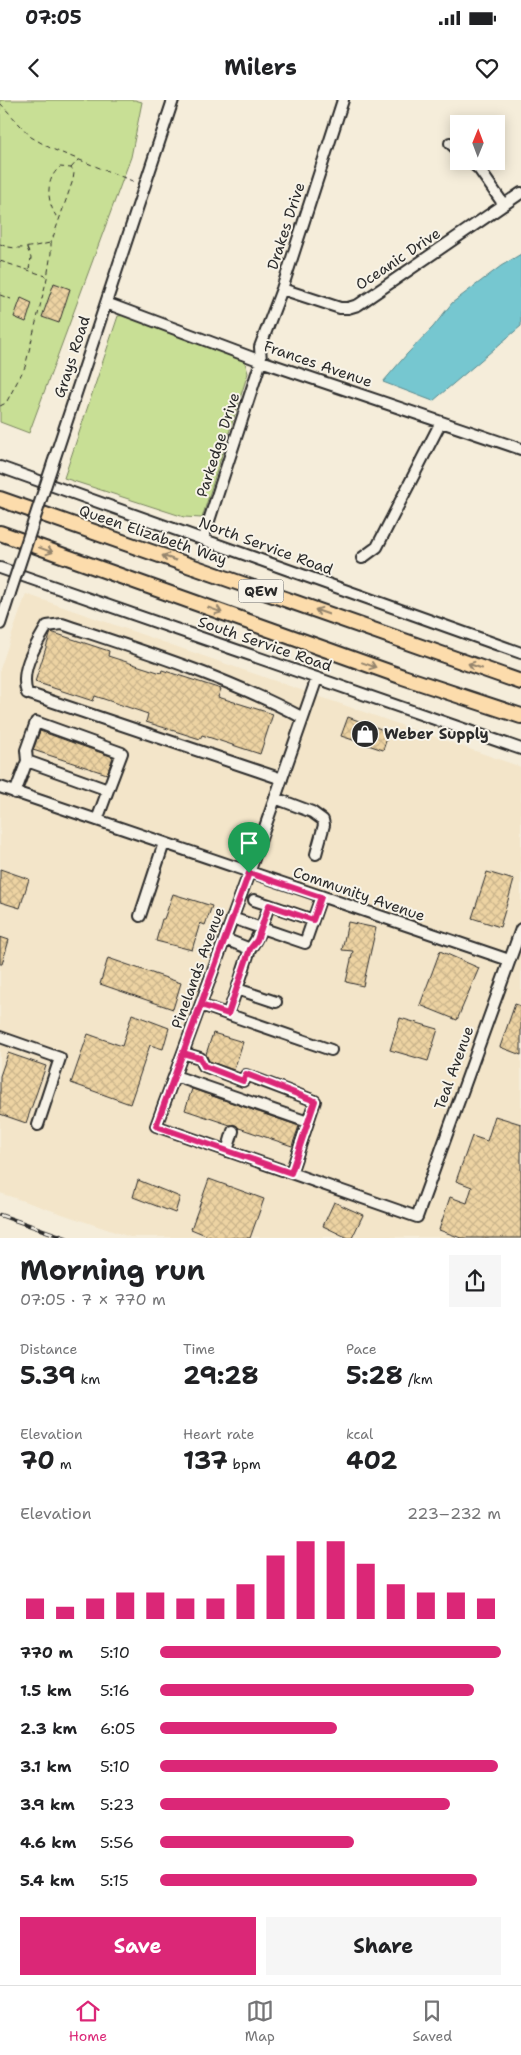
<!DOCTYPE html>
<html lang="en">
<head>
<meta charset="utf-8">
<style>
	:root { --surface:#fff; --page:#f6f6f6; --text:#202124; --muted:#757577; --line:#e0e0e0; --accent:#db2777 }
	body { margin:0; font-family:"Shantell Sans",sans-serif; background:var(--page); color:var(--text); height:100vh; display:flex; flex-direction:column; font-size:19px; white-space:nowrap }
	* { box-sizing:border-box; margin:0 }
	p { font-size:16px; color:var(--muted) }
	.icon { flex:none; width:28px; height:28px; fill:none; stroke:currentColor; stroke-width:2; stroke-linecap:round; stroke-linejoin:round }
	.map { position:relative; height:1138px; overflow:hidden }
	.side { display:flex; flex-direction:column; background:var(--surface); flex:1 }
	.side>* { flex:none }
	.needle { width:32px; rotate:1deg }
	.buttons { position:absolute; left:450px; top:15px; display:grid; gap:10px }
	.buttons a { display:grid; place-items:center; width:55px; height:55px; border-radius:0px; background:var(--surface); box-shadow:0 2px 12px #0003; font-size:25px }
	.pin { position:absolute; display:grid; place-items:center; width:42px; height:42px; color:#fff; margin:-51px -21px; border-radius:50% 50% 50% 0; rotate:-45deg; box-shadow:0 0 5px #0007 }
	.pin .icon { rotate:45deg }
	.round { display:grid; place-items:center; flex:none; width:52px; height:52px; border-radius:0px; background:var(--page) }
	.headline { display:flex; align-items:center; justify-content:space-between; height:85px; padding:0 20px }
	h1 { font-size:28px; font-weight:700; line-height:38px }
	.figures { display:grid; grid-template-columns:repeat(3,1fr); gap:8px; height:85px; padding:5px 20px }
	.figures div { display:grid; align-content:center }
	.figures b { font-size:25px; font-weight:700 }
	.figures small { font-size:14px; font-weight:400 }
	.figures p { font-size:14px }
	.chart { height:140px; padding:10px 20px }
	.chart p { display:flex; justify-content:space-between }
	.chart svg { width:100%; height:90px; margin-top:5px; stroke:var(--accent); stroke-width:6 }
	.action { display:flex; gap:10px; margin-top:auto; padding:10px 20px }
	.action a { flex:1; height:58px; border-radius:0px; background:var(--accent); color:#fff; font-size:20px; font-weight:700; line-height:58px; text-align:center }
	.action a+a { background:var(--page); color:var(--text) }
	ul { padding:0 20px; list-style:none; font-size:16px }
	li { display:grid; grid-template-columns:80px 60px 1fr; align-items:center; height:38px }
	li i { height:12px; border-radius:6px; background:var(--accent) }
	.status { display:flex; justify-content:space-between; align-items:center; height:35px; padding:0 25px; background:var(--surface); direction:ltr }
	.status svg { height:14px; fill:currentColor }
	header { display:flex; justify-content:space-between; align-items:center; height:65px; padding:0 20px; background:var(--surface); font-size:22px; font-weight:700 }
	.dock { display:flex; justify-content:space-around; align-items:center; height:70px; border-top:1px solid var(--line); background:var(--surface); font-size:14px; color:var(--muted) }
	.dock a { display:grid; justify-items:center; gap:2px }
	.dock .active { color:var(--accent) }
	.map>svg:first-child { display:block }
	.built { fill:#f3e5c9 }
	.park { fill:#c8df95; stroke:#7a8560 }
	.water { fill:#76c7d0; stroke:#58898e }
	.building { fill:url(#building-cross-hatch); stroke:#2b2b2b }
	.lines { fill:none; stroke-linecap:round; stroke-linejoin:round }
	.minor-casing { stroke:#2b2b2b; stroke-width:14 }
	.highway-casing { stroke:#2b2b2b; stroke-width:18 }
	.path { stroke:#2b2b2b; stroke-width:1; stroke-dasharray:5 4; stroke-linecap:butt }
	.minor { stroke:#f7f3e8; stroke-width:10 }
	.highway { stroke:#fcdcac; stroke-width:14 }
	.rail-casing { stroke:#2b2b2b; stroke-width:4.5 }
	.rail { stroke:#f7f3e8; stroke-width:2.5; stroke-dasharray:8; stroke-linecap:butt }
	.minor-bridge-casing { stroke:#2b2b2b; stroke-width:14; stroke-linecap:butt }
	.minor-bridge { stroke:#f7f3e8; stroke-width:10 }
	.oneway { stroke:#94846c }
	.route-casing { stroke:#fff; stroke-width:10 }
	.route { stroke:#db2777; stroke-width:6 }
	.labels { text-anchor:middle; stroke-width:4; stroke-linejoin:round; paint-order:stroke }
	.shield { fill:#f7f3e8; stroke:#686764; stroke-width:1 }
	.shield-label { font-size:14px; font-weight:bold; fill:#2b2b2b }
	.street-label { font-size:15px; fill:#2b2b2b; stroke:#f7f3e8 }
	.poi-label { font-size:15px; font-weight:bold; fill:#2b2b2b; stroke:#f7f3e8; text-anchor:start }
</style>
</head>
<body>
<div class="status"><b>07:05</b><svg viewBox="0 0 49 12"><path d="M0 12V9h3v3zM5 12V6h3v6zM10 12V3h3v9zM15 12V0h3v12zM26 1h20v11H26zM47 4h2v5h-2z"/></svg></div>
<header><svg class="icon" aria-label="back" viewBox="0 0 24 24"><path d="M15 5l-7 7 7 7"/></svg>Milers<svg class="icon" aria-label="heart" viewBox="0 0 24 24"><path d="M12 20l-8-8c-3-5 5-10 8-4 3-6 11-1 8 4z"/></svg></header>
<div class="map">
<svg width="521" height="1138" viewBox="0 0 521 1138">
	<defs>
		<pattern id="building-cross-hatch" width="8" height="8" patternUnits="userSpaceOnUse" patternTransform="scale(1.25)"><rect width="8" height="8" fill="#edd3a2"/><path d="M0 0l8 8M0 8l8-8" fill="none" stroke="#cbb58c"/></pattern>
	</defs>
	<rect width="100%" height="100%" fill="#f5edda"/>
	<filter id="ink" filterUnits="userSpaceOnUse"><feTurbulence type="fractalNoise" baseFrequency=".02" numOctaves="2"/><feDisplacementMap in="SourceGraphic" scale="10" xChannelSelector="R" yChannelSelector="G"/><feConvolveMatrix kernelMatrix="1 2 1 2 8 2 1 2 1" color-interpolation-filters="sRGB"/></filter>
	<g filter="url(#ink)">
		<!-- built -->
		<path class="built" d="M26 494 521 667V1137H130L0 1093V569Z"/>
		<!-- park -->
		<path class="park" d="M0 0H135L142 2 131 57 29 333 0 322Z
			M127 215 244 259 248 273 202 418 184 417 64 378 118 216Z"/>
		<!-- water -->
		<path class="water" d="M521 154V226L433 301 383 282 407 254 433 227 452 203 501 166Z"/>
		<!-- building -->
		<path class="building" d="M54 183 70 189 59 223 42 217Z
			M21 198 32 203 26 222 14 217Z
			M51 532 109 551 108 556 161 573 162 570 221 589 218 597 273 614 260 654 202 635 200 639 146 622 148 614 95 596 93 601 35 582Z
			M348 617 389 632 383 650 341 636Z
			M40 631 113 657 107 674 33 650Z
			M0 769 29 779 20 808 0 802Z
			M487 772 514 780 500 827 472 818Z
			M173 794 212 806 205 825 200 823 192 850 156 841 162 819H164Z
			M348 822 376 828 363 886 346 882 353 851 342 850Z
			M0 837 9 840 2 864H0Z
			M440 851 479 868 457 920 420 905Z
			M108 858 181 883 173 909 100 884Z
			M515 904 521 906V955L500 947Z
			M132 914 169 928 163 949 150 945 130 1004 71 983 88 934 122 946Z
			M400 918 438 929 428 961 390 950Z
			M213 933 243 942 234 970 209 961 206 954Z
			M8 953 46 966 26 1023 0 1014V976Z
			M192 989 299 1026 292 1046 239 1028 235 1025H230L185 1010Z
			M495 1016 521 1024V1138H461L439 1130 450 1097 467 1103 472 1087 456 1081 472 1036 487 1041Z
			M209 1079 264 1099 250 1138H213L191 1129Z
			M138 1080 180 1097 175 1113 133 1097Z
			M334 1102 363 1115 352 1138H348L323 1126Z"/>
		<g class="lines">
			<!-- minor casing -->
			<g class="minor-casing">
				<path id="minor" d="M450 43 459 51
					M470 61 479 69 504 105
					M282 189 340 208H348L358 205 521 93
					M106 203 261 261 521 349
					M53 363 173 0
					M0 367 521 553
					M203 439 261 261 260 247 282 189 343 0
					M362 458 377 447 441 322
					M0 468 521 649
					M0 524 10 493
					M317 578 249 773 156 1026 417 1117 521 829
					M27 661 26 650 36 622 122 653 108 690
					M282 679 27 593C19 570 36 545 47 526L62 524C143 551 227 577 303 618
					M0 687 509 860
					M15 693 27 661 108 690 97 720
					M275 698 312 712 323 720 324 725 316 754
					M254 800 269 805
					M140 816 164 743
					M232 818 305 843 313 820 269 805C264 820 260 836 250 849
					M313 820 321 797
					M225 839 250 849 237 889
					M201 905 331 950
					M228 914 237 889 276 902
					M0 937 60 958 38 1025
					M183 953 200 958 204 966 243 981 246 975 315 1001 291 1073
					M175 976 308 1022
					M227 1051 233 1031"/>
			</g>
			<!-- highway casing -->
			<g class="highway-casing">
				<path id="highway" d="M0 399 521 582
					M0 433 403 577 521 616"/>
			</g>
			<!-- path -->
			<path class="path" d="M0 3 31 37 52 49 135 82
				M71 68 78 60
				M0 144C16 152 34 146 50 143
				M27 148 31 158 29 169
				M0 161 46 176
				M0 195 11 199
				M0 306 6 303 25 267 47 178 51 153V143L73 80 74 73 71 68 60 67C44 80 47 104 58 119"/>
			<!-- minor -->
			<use href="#minor" class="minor"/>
			<!-- highway -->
			<use href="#highway" class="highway"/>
			<!-- rail casing -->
			<g class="rail-casing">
				<path id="rail" d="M0 1115 66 1138"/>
			</g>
			<!-- rail -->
			<use href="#rail" class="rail"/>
			<!-- minor-bridge casing -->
			<g class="minor-bridge-casing">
				<path id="minor-bridge" d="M10 493 53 363"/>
			</g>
			<!-- minor-bridge -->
			<use href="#minor-bridge" class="minor-bridge"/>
		</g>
		<!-- one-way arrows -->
		<defs><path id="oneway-shaft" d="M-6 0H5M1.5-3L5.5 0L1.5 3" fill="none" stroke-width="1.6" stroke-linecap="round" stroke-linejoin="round" transform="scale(1.25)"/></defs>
		<g class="oneway">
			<use href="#oneway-shaft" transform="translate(46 450) rotate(20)"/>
			<use href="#oneway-shaft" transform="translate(169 458) rotate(-161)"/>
			<use href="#oneway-shaft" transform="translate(215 510) rotate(20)"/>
			<use href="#oneway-shaft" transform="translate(322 512) rotate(-161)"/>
			<use href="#oneway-shaft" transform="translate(369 565) rotate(20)"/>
			<use href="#oneway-shaft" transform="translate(475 566) rotate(-161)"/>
		</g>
	</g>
	<g class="lines" filter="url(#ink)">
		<!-- route casing -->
		<g class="route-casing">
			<path id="route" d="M249 773 156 1026 291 1073 315 1001 246 974 243 981 204 966 200 958 183 953 201 905 228 914 250 849 257 840 269 805 313 820 321 797 249 773"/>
		</g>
		<!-- route -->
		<use href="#route" class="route"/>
	</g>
	<!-- icons -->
	<defs>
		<g id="shop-disc" transform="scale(1.4375)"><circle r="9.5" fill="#2b2b2b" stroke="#f7f3e8"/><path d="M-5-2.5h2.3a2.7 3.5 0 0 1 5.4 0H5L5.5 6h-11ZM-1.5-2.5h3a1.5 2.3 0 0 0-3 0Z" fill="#fff"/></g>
	</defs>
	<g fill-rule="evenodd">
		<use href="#shop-disc" x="365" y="634"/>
	</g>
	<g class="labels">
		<!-- shield labels -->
		<rect class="shield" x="238.5" y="479.5" width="45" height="23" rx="4"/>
		<g class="shield-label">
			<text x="261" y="496">QEW</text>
		</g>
		<!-- street labels -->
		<g class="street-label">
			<text transform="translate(286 126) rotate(-72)" y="5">Drakes Drive</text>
			<text transform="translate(398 159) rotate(-34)" y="5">Oceanic Drive</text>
			<text transform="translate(72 257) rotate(-72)" y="5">Grays Road</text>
			<text transform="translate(318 264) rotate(19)" y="5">Frances Avenue</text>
			<text transform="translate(218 345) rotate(-72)" y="5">Parkedge Drive</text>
			<text transform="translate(153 435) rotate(19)" y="5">Queen Elizabeth Way</text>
			<text transform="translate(266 446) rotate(20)" y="5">North Service Road</text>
			<text transform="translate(265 544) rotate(19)" y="5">South Service Road</text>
			<text transform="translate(359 794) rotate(19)" y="5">Community Avenue</text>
			<text transform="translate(198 868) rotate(-70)" y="5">Pinelands Avenue</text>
			<text transform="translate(454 968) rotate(-70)" y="5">Teal Avenue</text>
		</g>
		<!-- poi labels -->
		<g class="poi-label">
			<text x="384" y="639">Weber Supply</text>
		</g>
	</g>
</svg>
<div class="buttons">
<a><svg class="needle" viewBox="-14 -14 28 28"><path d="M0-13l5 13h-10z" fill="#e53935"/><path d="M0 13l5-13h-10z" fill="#757577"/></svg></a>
</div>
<div class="pin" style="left:249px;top:773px;background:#1e9e55"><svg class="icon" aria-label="arrive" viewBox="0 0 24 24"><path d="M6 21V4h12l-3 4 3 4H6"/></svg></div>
</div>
<section class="side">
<div class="headline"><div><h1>Morning run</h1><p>07:05 · 7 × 770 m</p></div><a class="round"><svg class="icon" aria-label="share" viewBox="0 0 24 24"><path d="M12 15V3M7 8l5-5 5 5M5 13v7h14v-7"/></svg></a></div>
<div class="figures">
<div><p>Distance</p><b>5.39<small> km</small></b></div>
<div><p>Time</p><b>29:28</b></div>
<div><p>Pace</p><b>5:28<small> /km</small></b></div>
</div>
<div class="figures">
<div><p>Elevation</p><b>70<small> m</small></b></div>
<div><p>Heart rate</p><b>137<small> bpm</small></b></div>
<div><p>kcal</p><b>402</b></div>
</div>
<div class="chart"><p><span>Elevation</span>223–232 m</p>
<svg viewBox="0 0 160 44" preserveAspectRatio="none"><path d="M5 44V34M15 44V38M25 44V34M35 44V31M45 44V31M55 44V34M65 44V34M75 44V27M85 44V13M95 44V6M105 44V6M115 44V17M125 44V27M135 44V31M145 44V31M155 44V34"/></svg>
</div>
<ul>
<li><b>770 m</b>5:10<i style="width:100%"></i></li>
<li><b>1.5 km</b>5:16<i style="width:92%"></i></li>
<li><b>2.3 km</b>6:05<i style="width:52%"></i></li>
<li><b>3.1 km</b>5:10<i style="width:99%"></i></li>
<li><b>3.9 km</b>5:23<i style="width:85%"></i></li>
<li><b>4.6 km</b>5:56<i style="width:57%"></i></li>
<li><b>5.4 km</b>5:15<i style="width:93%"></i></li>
</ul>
<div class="action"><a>Save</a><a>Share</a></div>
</section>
<nav class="dock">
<a class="active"><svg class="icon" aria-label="home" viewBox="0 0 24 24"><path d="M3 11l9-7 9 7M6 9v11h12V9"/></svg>Home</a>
<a><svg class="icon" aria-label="map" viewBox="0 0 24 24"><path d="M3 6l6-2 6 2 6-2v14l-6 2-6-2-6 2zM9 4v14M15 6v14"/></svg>Map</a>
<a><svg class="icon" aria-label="saved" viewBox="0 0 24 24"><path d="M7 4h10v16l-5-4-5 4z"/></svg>Saved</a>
</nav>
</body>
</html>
